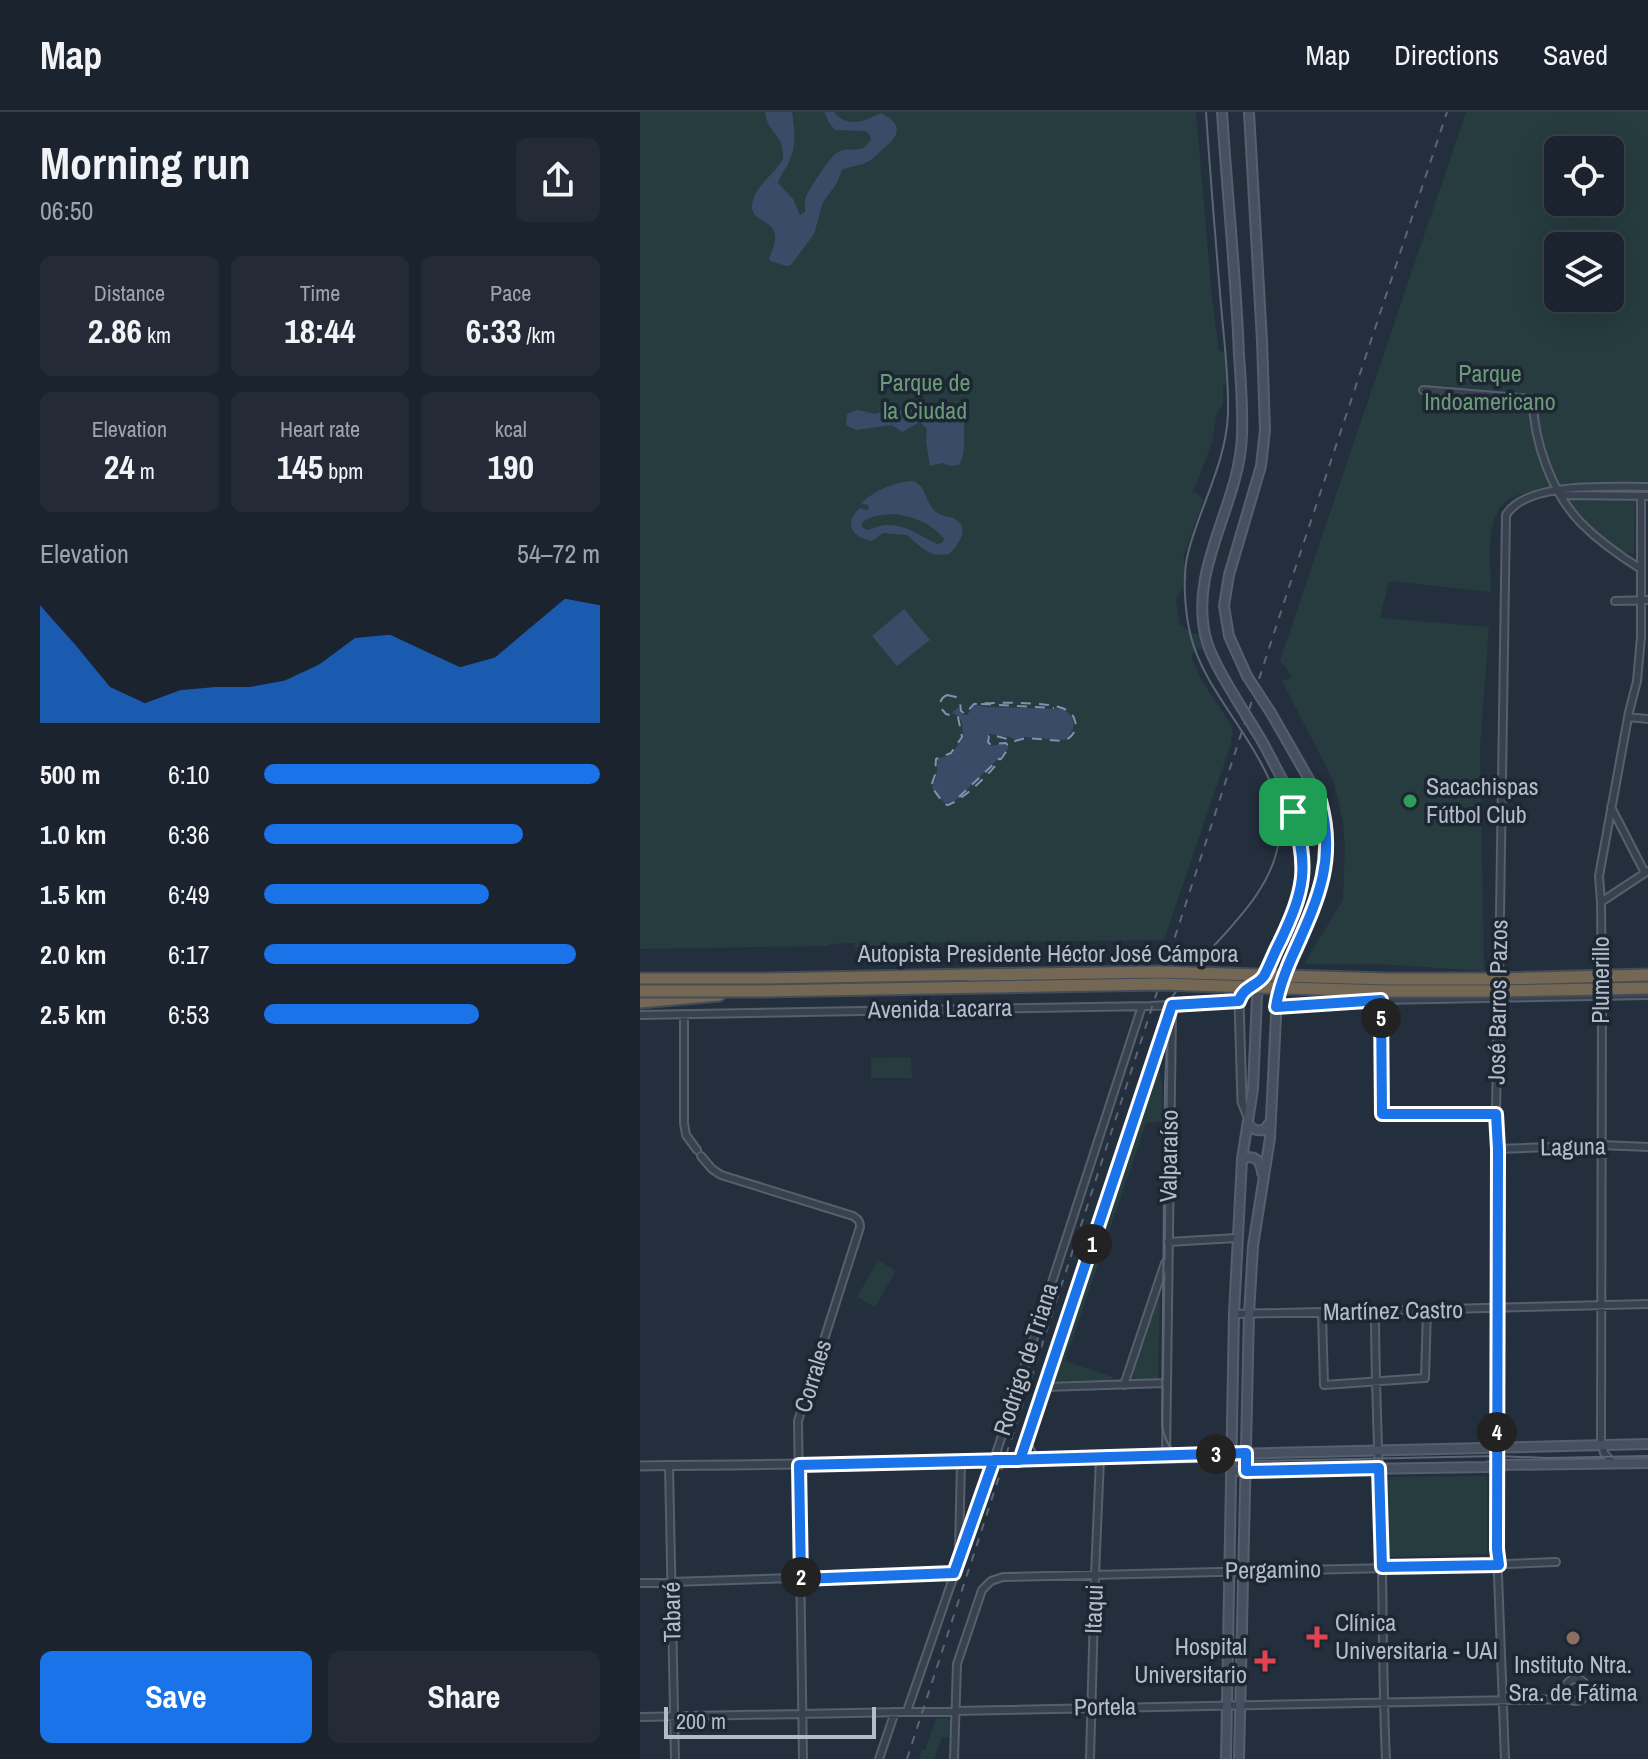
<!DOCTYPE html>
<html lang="en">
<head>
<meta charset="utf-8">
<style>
	:root { --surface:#1b232e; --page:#242b36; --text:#f1f3f6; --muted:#a0a4aa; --line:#39404a; --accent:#1a73e8 }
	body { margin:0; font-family:"Archivo Narrow",sans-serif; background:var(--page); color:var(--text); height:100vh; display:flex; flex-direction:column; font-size:30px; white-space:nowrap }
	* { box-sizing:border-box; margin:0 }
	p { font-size:26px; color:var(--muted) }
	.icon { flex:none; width:44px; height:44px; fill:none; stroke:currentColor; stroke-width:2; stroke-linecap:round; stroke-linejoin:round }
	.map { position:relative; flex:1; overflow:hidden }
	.details { display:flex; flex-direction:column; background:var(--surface); width:640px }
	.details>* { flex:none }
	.controls { position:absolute; left:904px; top:24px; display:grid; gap:16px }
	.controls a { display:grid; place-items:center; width:80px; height:80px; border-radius:12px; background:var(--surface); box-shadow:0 8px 32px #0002,0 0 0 2px var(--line); font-size:40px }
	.scale { position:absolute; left:24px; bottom:20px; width:212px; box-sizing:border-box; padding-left:8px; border:4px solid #b4bcc9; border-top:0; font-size:22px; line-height:28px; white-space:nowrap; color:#b4bcc9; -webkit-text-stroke:6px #1d2633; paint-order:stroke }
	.pin { position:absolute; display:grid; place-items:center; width:68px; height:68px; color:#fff; margin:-34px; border-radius:16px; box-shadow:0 4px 12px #0006 }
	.km { position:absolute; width:40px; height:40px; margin:-20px; border-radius:50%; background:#222; color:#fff; font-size:22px; line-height:40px; text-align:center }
	.round { display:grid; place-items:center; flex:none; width:84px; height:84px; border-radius:12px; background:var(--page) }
	.summary { display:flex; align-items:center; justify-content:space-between; height:136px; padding:0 40px }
	h1 { font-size:44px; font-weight:800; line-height:60px }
	.figures { display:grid; grid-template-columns:repeat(3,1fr); gap:12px; height:136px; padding:8px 40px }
	.figures div { display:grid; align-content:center; border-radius:12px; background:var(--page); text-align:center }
	.figures b { font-size:34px; font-weight:800 }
	.figures small { font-size:22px; font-weight:400 }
	.figures p { font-size:22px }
	.chart { height:224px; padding:16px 40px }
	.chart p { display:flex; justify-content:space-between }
	.chart svg { width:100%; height:144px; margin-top:8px; fill:var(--accent); opacity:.7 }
	.cta { display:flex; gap:16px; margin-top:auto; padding:16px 40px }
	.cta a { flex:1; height:92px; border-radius:12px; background:var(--accent); color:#fff; font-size:32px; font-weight:800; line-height:92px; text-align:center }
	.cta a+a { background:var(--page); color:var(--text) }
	ul { padding:0 40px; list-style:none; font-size:26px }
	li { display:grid; grid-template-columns:128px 96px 1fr; align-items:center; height:60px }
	li i { height:20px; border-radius:10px; background:var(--accent) }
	header { display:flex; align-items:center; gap:48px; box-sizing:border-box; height:112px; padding:0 40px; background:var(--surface); border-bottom:2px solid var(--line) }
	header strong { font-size:38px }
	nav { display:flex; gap:44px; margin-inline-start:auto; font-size:28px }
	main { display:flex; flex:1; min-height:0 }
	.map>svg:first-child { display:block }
	.green { fill:#263c3f; fill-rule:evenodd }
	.water { fill:#394c67; fill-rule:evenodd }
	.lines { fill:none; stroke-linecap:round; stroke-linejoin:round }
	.ferry { stroke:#7c92b1; stroke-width:2; stroke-dasharray:10 8; stroke-linecap:butt }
	.minor-casing { stroke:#565f6c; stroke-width:10 }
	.tertiary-casing { stroke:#565f6c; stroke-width:11 }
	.secondary-casing { stroke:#565f6c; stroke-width:12 }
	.motorway-casing { stroke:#434c59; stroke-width:15 }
	.minor { stroke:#38414e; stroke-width:6 }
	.tertiary { stroke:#38414e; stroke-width:7 }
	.secondary { stroke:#465061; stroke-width:8 }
	.motorway { stroke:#746855; stroke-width:11 }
	.tram { stroke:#5a6575; stroke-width:2 }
	.rail { stroke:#5a6575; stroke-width:2; stroke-dasharray:8 8; stroke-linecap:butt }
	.secondary-bridge-casing { stroke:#565f6c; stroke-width:12; stroke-linecap:butt }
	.motorway-bridge-casing { stroke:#434c59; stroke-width:15; stroke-linecap:butt }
	.secondary-bridge { stroke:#465061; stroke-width:8 }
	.motorway-bridge { stroke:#746855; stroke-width:11 }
	.route-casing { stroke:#fff; stroke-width:16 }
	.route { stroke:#1a73e8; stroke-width:10 }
	.leisure-dot { fill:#2e9e5b; stroke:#1d2633; stroke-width:3 }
	.health-dot { fill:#e0444e; stroke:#1d2633; stroke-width:3 }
	.education-dot { fill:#8d6e63; stroke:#1d2633; stroke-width:3 }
	.labels { text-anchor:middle; stroke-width:7; stroke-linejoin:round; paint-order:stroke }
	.park-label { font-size:24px; fill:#6b9a76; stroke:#1d2633 }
	.poi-label { font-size:24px; fill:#b4bcc9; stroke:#1d2633; text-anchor:start }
	.street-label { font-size:24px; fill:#b4bcc9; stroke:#1d2633 }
</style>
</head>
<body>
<header>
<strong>Map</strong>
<nav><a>Map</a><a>Directions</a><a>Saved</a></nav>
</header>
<main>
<section class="details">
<div class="summary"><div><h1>Morning run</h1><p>06:50</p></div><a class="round"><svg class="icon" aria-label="share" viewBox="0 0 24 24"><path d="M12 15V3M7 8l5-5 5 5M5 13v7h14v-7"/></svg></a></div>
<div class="figures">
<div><p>Distance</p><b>2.86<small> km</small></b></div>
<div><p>Time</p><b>18:44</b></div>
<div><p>Pace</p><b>6:33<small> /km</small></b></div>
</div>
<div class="figures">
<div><p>Elevation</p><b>24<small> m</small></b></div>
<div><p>Heart rate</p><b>145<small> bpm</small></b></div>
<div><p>kcal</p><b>190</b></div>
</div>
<div class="chart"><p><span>Elevation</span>54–72 m</p>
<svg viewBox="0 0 160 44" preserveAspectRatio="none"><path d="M0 44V8L10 20L20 33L30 38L40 34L50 33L60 33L70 31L80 26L90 18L100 17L110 22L120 27L130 24L140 15L150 6L160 8V44z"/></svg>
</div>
<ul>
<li><b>500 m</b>6:10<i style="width:100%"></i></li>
<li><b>1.0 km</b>6:36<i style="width:77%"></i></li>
<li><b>1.5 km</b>6:49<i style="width:67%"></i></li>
<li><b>2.0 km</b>6:17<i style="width:93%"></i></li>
<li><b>2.5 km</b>6:53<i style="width:64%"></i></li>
</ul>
<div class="cta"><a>Save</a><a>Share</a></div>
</section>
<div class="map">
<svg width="1008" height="1647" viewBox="0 0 1008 1647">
	<rect width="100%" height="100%" fill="#242f3e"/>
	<!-- green -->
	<path class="green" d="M0 0H556L572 186 579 239 583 240 586 247 587 270 583 275V293L577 300 572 330 553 381 556 380 563 388 543 447 548 465 536 488 540 513 553 522H561L566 532 564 538 557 537 551 544 561 567 591 613 593 624 590 626 592 629 524 828 255 831 238 834 215 835V831L191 832 188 834 0 837Z
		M826 0H1008V384L921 383 918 379C905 380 891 380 879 383 841 393 851 449 851 480L749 469 740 506 849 515 840 636 844 859 739 852H664L703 788 705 734 703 710 693 668 642 569 652 565 640 548ZM918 38H970V90H918ZM918 134H970V186H918Z
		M929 388 995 389 994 442C974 441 937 406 929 388Z
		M271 945 272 966H231V946Z
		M519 957 522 974V1010L506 1011 425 1249 473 1265 471 1268 412 1269 516 959Z
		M238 1148 256 1159 235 1195 217 1185Z
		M520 1173 518 1268H494L493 1259Z
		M845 1364 847 1367V1442L749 1445 747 1369 751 1365Z
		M296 1607 307 1606 311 1609 312 1626 302 1625 294 1647H279L282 1638H285Z"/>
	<!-- water -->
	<path class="water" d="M125 0H152C154 15 157 33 150 47 147 56 140 63 138 71L153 87 160 103 165 100C165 99 165 88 165 87 167 80 191 43 198 40 211 33 221 45 231 27L229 22 225 19 195 18 190 12 184 0H194C208 17 225 9 241 1 264 13 260 24 242 38 238 42 232 48 227 50 219 54 210 54 202 58L197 71 183 90 174 122 151 153 146 154 130 149 129 146C150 104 111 115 112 94 113 75 135 62 143 47 144 20 128 23 125 0Z
		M309 297 326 304C321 320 328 337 319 353L311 354 302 351 290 354 286 329 287 317 280 310 262 320 252 313 216 318 206 313 207 302 218 298 235 302 250 298H275L299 304 301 298Z
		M273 369C287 374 285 390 295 399 300 404 307 404 313 406 332 415 319 432 309 442 289 446 281 435 267 423L243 421 232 429C212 426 203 411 220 396L226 398 229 397 228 393 221 391C236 378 254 370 273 369ZM256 402C274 405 293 412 304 427L302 431 297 432C280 424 266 412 246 413 239 413 233 417 227 418L222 415V411C232 402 244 403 256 402Z
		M264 497 290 528 257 554 232 524Z
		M337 593 346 595 422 597C437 605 437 616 425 628L384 625 376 628 370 625 349 622 347 626 350 634 366 631 368 634V637L314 690 305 691 293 678 292 674 296 665 298 647 312 642 323 625C323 615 323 603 311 601L319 595 322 602 327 603 334 594Z"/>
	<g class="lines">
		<!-- ferry -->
		<path class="ferry" d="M307 583 316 585 320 590 321 599 325 602 334 592C351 590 407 590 422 596 428 598 434 603 435 609 438 618 432 625 424 629L386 626 375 629 352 623 349 624 348 630 350 632 366 631 369 635C359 653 328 685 308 693L304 692 291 674 295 663 296 647 311 641 322 625 318 605 306 602 300 595C300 589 301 586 307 583Z
			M341 592 414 596
			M319 685 360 646"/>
		<!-- minor casing -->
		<g class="minor-casing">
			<path id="minor" d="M783 278 893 287C893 328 912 382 942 412 960 430 980 444 1001 457
				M921 383 1008 384
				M975 489 1008 488
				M988 605 1008 607
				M971 695 1005 761
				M961 790 1008 759
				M859 868 866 403C887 369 972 375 1008 375
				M858 879 856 1002 858 1037 857 1437 865 1647
				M741 888 742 1002H856
				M636 895 741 888 1008 883
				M44 902V1011L46 1023 57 1038
				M0 903 510 894 599 889
				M858 1037 961 1033 1008 1035
				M61 1044 72 1057 81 1063 213 1104C218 1107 220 1109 220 1115L158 1309 163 1647
				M528 1130 596 1126
				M735 1199C735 1285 740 1371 742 1457 743 1520 743 1584 746 1647
				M682 1201 684 1273 785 1266 787 1197
				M594 1202 1008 1192
				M484 1273 525 1151
				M405 1275 526 1271
				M526 1344 532 900
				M380 1348 532 893
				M973 1351 964 1341 961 1328 962 883 961 790 959 764 989 600 997 569 1001 525V384
				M29 1354 35 1647
				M319 1438 321 1349
				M0 1471 314 1461
				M925 1578a11 11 0 1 1 22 0a11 11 0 1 1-22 0Z
				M267 1599 354 1348 502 894
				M0 1605 930 1587
				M239 1647 255 1600
				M314 1647 317 1552 342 1478 351 1469 363 1465 791 1455 916 1450
				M450 1647 455 1463 460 1347"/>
		</g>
		<!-- tertiary casing -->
		<g class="tertiary-casing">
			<path id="tertiary" d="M599 889 602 990 608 1005
				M0 1354C197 1352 395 1349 592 1342"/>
		</g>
		<!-- secondary casing -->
		<g class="secondary-casing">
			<path id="secondary" d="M582 0C587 81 596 162 599 243 601 270 603 296 602 323 600 393 546 459 567 530 574 552 587 571 598 590
				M607 564 589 524 584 494 589 463 621 354 625 318 622 229 609 0
				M653 698C657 686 668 682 680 689
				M599 889 603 880 611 873
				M608 1011C612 1018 617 1019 624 1018L631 1009
				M602 1047C614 1042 621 1048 622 1061
				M592 1342 1008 1332
				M591 1359 846 1355 856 1353 1008 1351
				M586 1647 594 1202 602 1047 613 977 617 884 622 867 653 802 663 761V743L661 727 649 686 642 667 622 629
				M599 1647 609 1202 613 1134 630 1026 637 884 643 866 681 774 686 755 687 742 685 711 678 683 631 601"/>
		</g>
		<!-- motorway casing -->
		<g class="motorway-casing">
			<path id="motorway" d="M0 867H126L330 863
				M0 890 79 883"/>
		</g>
		<!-- minor -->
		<use href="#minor" class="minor"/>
		<!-- tertiary -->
		<use href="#tertiary" class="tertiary"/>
		<!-- secondary -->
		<use href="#secondary" class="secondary"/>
		<!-- motorway -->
		<use href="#motorway" class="motorway"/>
		<!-- tram -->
		<path class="tram" d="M566 0C570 60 575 121 580 181 583 221 589 261 588 302 586 351 560 394 548 441 542 465 545 502 551 525 569 595 648 652 639 727 631 796 553 840 523 901L390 1308C388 1329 394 1349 417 1353L857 1344 908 1346 1008 1344
			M528 909 525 973 522 1313C525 1333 535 1346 555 1346"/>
		<!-- rail -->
		<path class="rail" d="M267 1647 650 472 807 0"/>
		<!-- secondary-bridge casing -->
		<g class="secondary-bridge-casing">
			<path id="secondary-bridge" d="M607 564 631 601
				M598 590 622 629"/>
		</g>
		<!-- motorway-bridge casing -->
		<g class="motorway-bridge-casing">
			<path id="motorway-bridge" d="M330 863 519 860 746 867H861L1008 863
				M0 879H122L521 872 746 879H863L1008 876"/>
		</g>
		<!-- secondary-bridge -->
		<use href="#secondary-bridge" class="secondary-bridge"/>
		<!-- motorway-bridge -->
		<use href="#motorway-bridge" class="motorway-bridge"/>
	</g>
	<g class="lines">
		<!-- route casing -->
		<g class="route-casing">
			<path id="route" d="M653 700C669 757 665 777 640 830 634 841 630 853 624 864 617 874 603 875 599 889L532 893 380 1348H354L314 1461 161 1467 159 1353 369 1348C448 1346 527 1344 606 1341V1359L739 1356 742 1455 859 1453 857 1437 858 1037 856 1002H742L741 888 636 895C639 874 647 855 656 836 679 785 696 746 680 689 668 681 656 686 653 700"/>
		</g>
		<!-- route -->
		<use href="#route" class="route"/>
	</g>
	<!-- markers -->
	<circle class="leisure-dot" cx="770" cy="689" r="8"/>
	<g class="health-dot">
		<path d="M673 1513h8v8h8v8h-8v8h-8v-8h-8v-8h8z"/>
		<path d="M621 1537h8v8h8v8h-8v8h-8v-8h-8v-8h8z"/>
	</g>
	<circle class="education-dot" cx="933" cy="1526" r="8"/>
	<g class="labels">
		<!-- park labels -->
		<g class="park-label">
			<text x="850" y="270">Parque<tspan x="850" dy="28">Indoamericano</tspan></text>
			<text x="285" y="279">Parque de<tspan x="285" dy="28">la Ciudad</tspan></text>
		</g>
		<!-- poi labels -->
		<g class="poi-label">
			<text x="786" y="683">Sacachispas<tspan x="786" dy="28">Fútbol Club</tspan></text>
			<text x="695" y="1519">Clínica<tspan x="695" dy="28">Universitaria - UAI</tspan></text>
			<text x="607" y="1543" text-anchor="end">Hospital<tspan x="607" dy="28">Universitario</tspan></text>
			<text x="933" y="1561" text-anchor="middle">Instituto Ntra.<tspan x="933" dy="28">Sra. de Fátima</tspan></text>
		</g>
		<!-- street labels -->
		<g class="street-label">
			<text x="408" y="850">Autopista Presidente Héctor José Cámpora</text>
			<text transform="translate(961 868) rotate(-90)" y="8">Plumerillo</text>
			<text transform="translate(858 890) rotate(-89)" y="8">José Barros Pazos</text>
			<text transform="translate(300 897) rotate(-1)" y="8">Avenida Lacarra</text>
			<text transform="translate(933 1035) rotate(-1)" y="8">Laguna</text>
			<text transform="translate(529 1044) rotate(-89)" y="8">Valparaíso</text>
			<text transform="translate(753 1199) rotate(-1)" y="8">Martínez Castro</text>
			<text transform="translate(386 1247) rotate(-72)" y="8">Rodrigo de Triana</text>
			<text transform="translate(173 1264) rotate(-73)" y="8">Corrales</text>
			<text transform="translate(633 1458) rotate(-1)" y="8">Pergamino</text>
			<text transform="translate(454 1497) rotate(-88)" y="8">Itaqui</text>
			<text transform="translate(32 1500) rotate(-91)" y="8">Tabaré</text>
			<text transform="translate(465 1595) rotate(-1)" y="8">Portela</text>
		</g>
	</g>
</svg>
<div class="controls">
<a><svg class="icon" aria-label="locate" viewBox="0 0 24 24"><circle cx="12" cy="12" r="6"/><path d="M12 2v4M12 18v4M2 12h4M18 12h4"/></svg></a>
<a><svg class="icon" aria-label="layers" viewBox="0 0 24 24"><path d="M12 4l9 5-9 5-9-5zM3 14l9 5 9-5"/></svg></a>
</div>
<div class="scale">200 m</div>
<div class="pin" style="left:653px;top:700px;background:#1e9e55"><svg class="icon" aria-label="arrive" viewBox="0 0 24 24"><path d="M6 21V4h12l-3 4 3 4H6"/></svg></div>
<b class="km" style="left:452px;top:1132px">1</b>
<b class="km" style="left:161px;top:1465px">2</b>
<b class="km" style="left:576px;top:1342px">3</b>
<b class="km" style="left:857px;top:1320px">4</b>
<b class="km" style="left:741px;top:906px">5</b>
</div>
</main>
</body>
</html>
